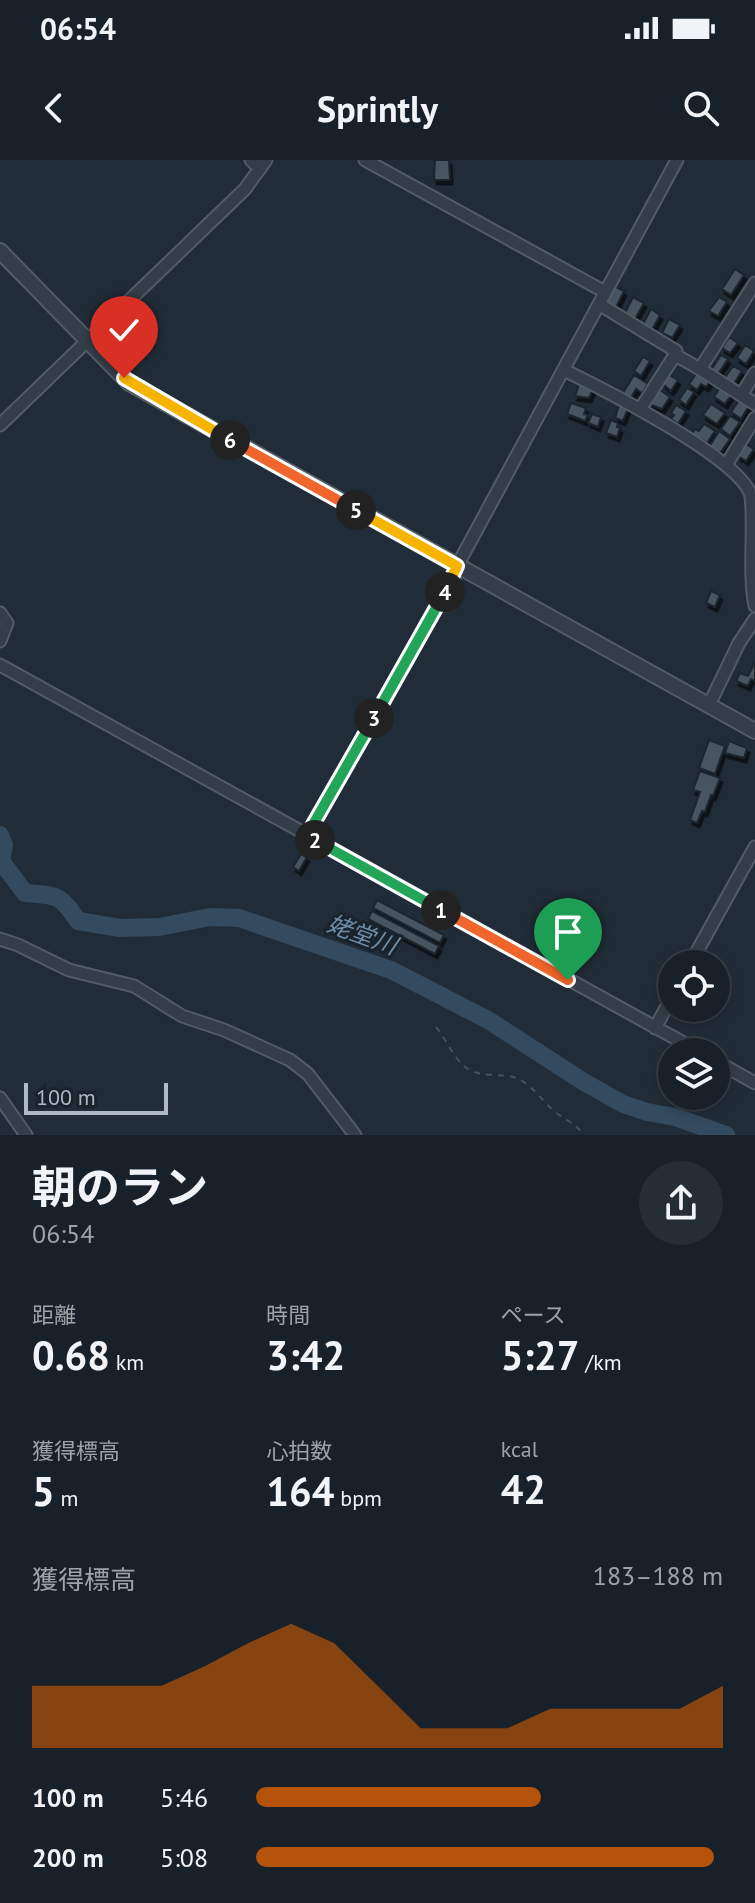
<!DOCTYPE html>
<html lang="ja">
<head>
<meta charset="utf-8">
<style>
	:root { --surface:#182129; --page:#252e35; --text:#f1f3f6; --muted:#9fa3a8; --line:#363e46; --accent:#b45309 }
	body { margin:0; font-family:"PT Sans","Noto Sans JP",sans-serif; background:var(--page); color:var(--text); height:100vh; display:flex; flex-direction:column; font-size:30px; white-space:nowrap }
	* { box-sizing:border-box; margin:0 }
	p { font-size:26px; color:var(--muted) }
	.icon { flex:none; width:44px; height:44px; fill:none; stroke:currentColor; stroke-width:2; stroke-linecap:round; stroke-linejoin:round }
	.map { position:relative; height:975px; overflow:hidden }
	.sheet { display:flex; flex-direction:column; background:var(--surface); flex:1 }
	.sheet>* { flex:none }
	.buttons { position:absolute; left:658px; top:790px; display:grid; gap:16px }
	.buttons a { display:grid; place-items:center; width:72px; height:72px; border-radius:50%; background:var(--surface); box-shadow:0 4px 12px #0003,0 0 0 2px var(--line); font-size:40px }
	.scale { position:absolute; left:24px; bottom:20px; width:144px; box-sizing:border-box; padding-left:8px; border:4px solid #aeb9c5; border-top:0; font-size:22px; line-height:28px; white-space:nowrap; color:#aeb9c5; -webkit-text-stroke:6px #19232c; paint-order:stroke }
	.pin { position:absolute; display:grid; place-items:center; width:68px; height:68px; color:#fff; margin:-82px -34px; border-radius:50% 50% 50% 0; rotate:-45deg; box-shadow:0 0 8px #0007 }
	.pin .icon { rotate:45deg }
	.km { position:absolute; width:40px; height:40px; margin:-20px; border-radius:50%; background:#222; color:#fff; font-size:22px; line-height:40px; text-align:center }
	.round { display:grid; place-items:center; flex:none; width:84px; height:84px; border-radius:42px; background:var(--page) }
	.summary { display:flex; align-items:center; justify-content:space-between; height:136px; padding:0 32px }
	h1 { font-size:44px; font-weight:700; line-height:60px }
	.figures { display:grid; grid-template-columns:repeat(3,1fr); gap:12px; height:136px; padding:8px 32px }
	.figures div { display:grid; align-content:center }
	.figures b { font-size:40px; font-weight:700 }
	.figures small { font-size:22px; font-weight:400 }
	.figures p { font-size:22px }
	.chart { height:224px; padding:16px 32px }
	.chart p { display:flex; justify-content:space-between }
	.chart svg { width:100%; height:144px; margin-top:8px; fill:var(--accent); opacity:.7 }
	ul { padding:0 32px; list-style:none; font-size:26px }
	li { display:grid; grid-template-columns:128px 96px 1fr; align-items:center; height:60px }
	li i { height:20px; border-radius:10px; background:var(--accent) }
	.status { display:flex; justify-content:space-between; align-items:center; height:56px; padding:0 40px; background:var(--surface); direction:ltr }
	.status svg { height:22px; fill:currentColor }
	header { display:flex; justify-content:space-between; align-items:center; height:104px; padding:0 32px; background:var(--surface); font-size:36px; font-weight:700 }
	.map>svg:first-child { display:block }
	.lines { fill:none; stroke-linecap:round; stroke-linejoin:round }
	.river { stroke:#334a5f; stroke-width:18 }
	.building { fill:#465461; stroke:#1b252e; stroke-width:2; filter:url(#shadow) }
	.minor-casing { stroke:#515c66; stroke-width:15 }
	.tertiary-casing { stroke:#515c66; stroke-width:18 }
	.path { stroke:#405555; stroke-width:2; stroke-dasharray:6 6; stroke-linecap:butt }
	.minor { stroke:#343e48; stroke-width:11 }
	.tertiary { stroke:#343e48; stroke-width:14 }
	.split-1-casing { stroke:#fff; stroke-width:16 }
	.split-2-casing { stroke:#fff; stroke-width:16 }
	.split-3-casing { stroke:#fff; stroke-width:16 }
	.split-4-casing { stroke:#fff; stroke-width:16 }
	.split-5-casing { stroke:#fff; stroke-width:16 }
	.split-6-casing { stroke:#fff; stroke-width:16 }
	.split-7-casing { stroke:#fff; stroke-width:16 }
	.split-1 { stroke:#f0652b; stroke-width:10 }
	.split-2 { stroke:#22a559; stroke-width:10 }
	.split-3 { stroke:#22a559; stroke-width:10 }
	.split-4 { stroke:#22a559; stroke-width:10 }
	.split-5 { stroke:#f5b400; stroke-width:10 }
	.split-6 { stroke:#f0652b; stroke-width:10 }
	.split-7 { stroke:#f5b400; stroke-width:10 }
	.labels { text-anchor:middle; stroke-width:6; stroke-linejoin:round; paint-order:stroke }
	.water-label { font-size:24px; font-style:italic; fill:#6e8da9; stroke:#19232c }
</style>
</head>
<body>
<div class="status"><b>06:54</b><svg viewBox="0 0 49 12"><path d="M0 12V9h3v3zM5 12V6h3v6zM10 12V3h3v9zM15 12V0h3v12zM26 1h20v11H26zM47 4h2v5h-2z"/></svg></div>
<header><svg class="icon" aria-label="back" viewBox="0 0 24 24"><path d="M15 5l-7 7 7 7"/></svg>Sprintly<svg class="icon" aria-label="search" viewBox="0 0 24 24"><circle cx="10" cy="10" r="6"/><path d="M15 15l6 6"/></svg></header>
<div class="map">
<svg width="755" height="975" viewBox="0 0 755 975">
	<defs>
		<filter id="shadow"><feDropShadow dx="2.5" dy="4.5" stdDeviation="0" flood-color="#0009"/></filter>
	</defs>
	<rect width="100%" height="100%" fill="#202c37"/>
	<g class="lines">
		<!-- river -->
		<path class="river" d="M0 675 4 685 1 701 25 733C58 736 59 733 78 761L120 768 159 767 210 757 239 758 391 810 488 860 584 922 623 944 647 952 675 957 726 975"/>
	</g>
	<!-- building -->
	<path class="building" d="M435 0H449L450 20H434Z
		M735 109 744 115 731 135 722 129Z
		M614 126 624 131 616 147 606 142Z
		M633 137 644 143 635 159 625 153Z
		M719 137 727 142 718 156 709 151Z
		M651 149 660 155 652 170 643 164Z
		M669 159 680 165 672 178 662 173Z
		M729 177 738 183 730 193 722 188Z
		M745 185 754 191 746 204 737 198Z
		M721 195 728 199 718 214 711 210Z
		M643 197 650 201 641 216 634 211Z
		M733 206 742 211 733 225 724 219Z
		M698 211 711 220 706 227 701 224 697 230 689 224Z
		M634 215 648 224 642 233 636 229 631 238 623 233Z
		M669 215 678 220 671 231 663 224Z
		M579 224 593 229 589 238 575 236Z
		M721 226 732 234 725 244 714 237Z
		M687 228 694 232 686 245 679 240Z
		M659 229 670 237 662 249 649 244Z
		M740 239 749 246 741 259 731 252Z
		M571 243 586 248 584 254 588 255 585 261 567 254Z
		M711 244 725 253 717 264 703 255Z
		M619 245 628 248 623 261 615 258Z
		M676 245 686 251 678 264 671 259 674 255 671 253Z
		M592 254 601 257 598 267 588 263Z
		M730 256 740 262 730 276 721 269Z
		M611 260 618 263 617 267 620 268 617 277 606 273Z
		M704 264 715 271 707 283 703 280 701 283 691 276 695 269 699 271Z
		M719 271 730 279 718 296 708 289Z
		M746 284 754 289 746 301 738 296Z
		M711 431 720 435 715 447 706 443Z
		M755 502V521L751 519 748 526 736 521 740 513 748 516Z
		M709 580 725 586 715 614 699 608Z
		M729 581 747 588 744 598 725 593Z
		M700 611 720 618 713 636 711 635 705 652 702 651 697 663 690 660 700 632 693 630Z
		M301 694 307 697 299 711 293 707Z
		M377 740 444 775 440 783 373 748Z
		M372 751 439 786 435 794 368 759Z"/>
	<g class="lines">
		<!-- minor casing -->
		<g class="minor-casing">
			<path id="minor" d="M251 0 260 9
				M365 0 605 132
				M755 123 700 209 755 244
				M599 144 676 191 677 196
				M564 210C601 228 742 299 751 336 755 371 748 410 755 446
				M741 235 755 213
				M641 248 673 198 677 196 700 209
				M0 265 245 29 266 0
				M726 305 755 258
				M0 453 7 463 0 481
				M0 505 700 892
				M709 545 739 483 755 459
				M307 675 456 414 457 406 677 0
				M0 779 18 785 69 810 134 826 182 856 224 870 290 900 308 914 355 975
				M690 804 755 687
				M655 868 672 837
				M716 901 755 923
				M0 938 26 975"/>
		</g>
		<!-- tertiary casing -->
		<g class="tertiary-casing">
			<path id="tertiary" d="M0 91 129 223 755 571"/>
		</g>
		<!-- path -->
		<path class="path" d="M436 867C446 879 453 897 465 907 480 918 497 913 513 917 532 923 541 940 555 952 566 960 576 964 584 975"/>
		<!-- minor -->
		<use href="#minor" class="minor"/>
		<!-- tertiary -->
		<use href="#tertiary" class="tertiary"/>
	</g>
	<g class="lines">
		<!-- split-1 casing -->
		<g class="split-1-casing">
			<path id="split-1" d="M441 750 568 820"/>
		</g>
		<!-- split-2 casing -->
		<g class="split-2-casing">
			<path id="split-2" d="M315 680 441 750"/>
		</g>
		<!-- split-3 casing -->
		<g class="split-3-casing">
			<path id="split-3" d="M315 680 307 675 374 558"/>
		</g>
		<!-- split-4 casing -->
		<g class="split-4-casing">
			<path id="split-4" d="M374 558 445 432"/>
		</g>
		<!-- split-5 casing -->
		<g class="split-5-casing">
			<path id="split-5" d="M356 350 457 406 445 432"/>
		</g>
		<!-- split-6 casing -->
		<g class="split-6-casing">
			<path id="split-6" d="M230 280 356 350"/>
		</g>
		<!-- split-7 casing -->
		<g class="split-7-casing">
			<path id="split-7" d="M124 218 230 280"/>
		</g>
		<!-- split-1 -->
		<use href="#split-1" class="split-1"/>
		<!-- split-2 -->
		<use href="#split-2" class="split-2"/>
		<!-- split-3 -->
		<use href="#split-3" class="split-3"/>
		<!-- split-4 -->
		<use href="#split-4" class="split-4"/>
		<!-- split-5 -->
		<use href="#split-5" class="split-5"/>
		<!-- split-6 -->
		<use href="#split-6" class="split-6"/>
		<!-- split-7 -->
		<use href="#split-7" class="split-7"/>
	</g>
	<g class="labels">
		<!-- water labels -->
		<g class="water-label">
			<text transform="translate(362 775) rotate(20)" y="8">姥堂川</text>
		</g>
	</g>
</svg>
<div class="buttons">
<a><svg class="icon" aria-label="locate" viewBox="0 0 24 24"><circle cx="12" cy="12" r="6"/><path d="M12 2v4M12 18v4M2 12h4M18 12h4"/></svg></a>
<a><svg class="icon" aria-label="layers" viewBox="0 0 24 24"><path d="M12 4l9 5-9 5-9-5zM3 14l9 5 9-5"/></svg></a>
</div>
<div class="scale">100 m</div>
<div class="pin" style="left:568px;top:820px;background:#1e9e55"><svg class="icon" aria-label="arrive" viewBox="0 0 24 24"><path d="M6 21V4h12l-3 4 3 4H6"/></svg></div>
<div class="pin" style="left:124px;top:218px;background:#d93025"><svg class="icon" aria-label="check" viewBox="0 0 24 24"><path d="M5 12l5 5 9-10"/></svg></div>
<b class="km" style="left:441px;top:750px">1</b>
<b class="km" style="left:315px;top:680px">2</b>
<b class="km" style="left:374px;top:558px">3</b>
<b class="km" style="left:445px;top:432px">4</b>
<b class="km" style="left:356px;top:350px">5</b>
<b class="km" style="left:230px;top:280px">6</b>
</div>
<section class="sheet">
<div class="summary"><div><h1>朝のラン</h1><p>06:54</p></div><a class="round"><svg class="icon" aria-label="share" viewBox="0 0 24 24"><path d="M12 15V3M7 8l5-5 5 5M5 13v7h14v-7"/></svg></a></div>
<div class="figures">
<div><p>距離</p><b>0.68<small> km</small></b></div>
<div><p>時間</p><b>3:42</b></div>
<div><p>ペース</p><b>5:27<small> /km</small></b></div>
</div>
<div class="figures">
<div><p>獲得標高</p><b>5<small> m</small></b></div>
<div><p>心拍数</p><b>164<small> bpm</small></b></div>
<div><p>kcal</p><b>42</b></div>
</div>
<div class="chart"><p><span>獲得標高</span>183–188 m</p>
<svg viewBox="0 0 160 44" preserveAspectRatio="none"><path d="M0 44V25L10 25L20 25L30 25L40 19L50 12L60 6L70 12L80 25L90 38L100 38L110 38L120 32L130 32L140 32L150 32L160 25V44z"/></svg>
</div>
<ul>
<li><b>100 m</b>5:46<i style="width:61%"></i></li>
<li><b>200 m</b>5:08<i style="width:98%"></i></li>
</ul>
</section>
</body>
</html>
